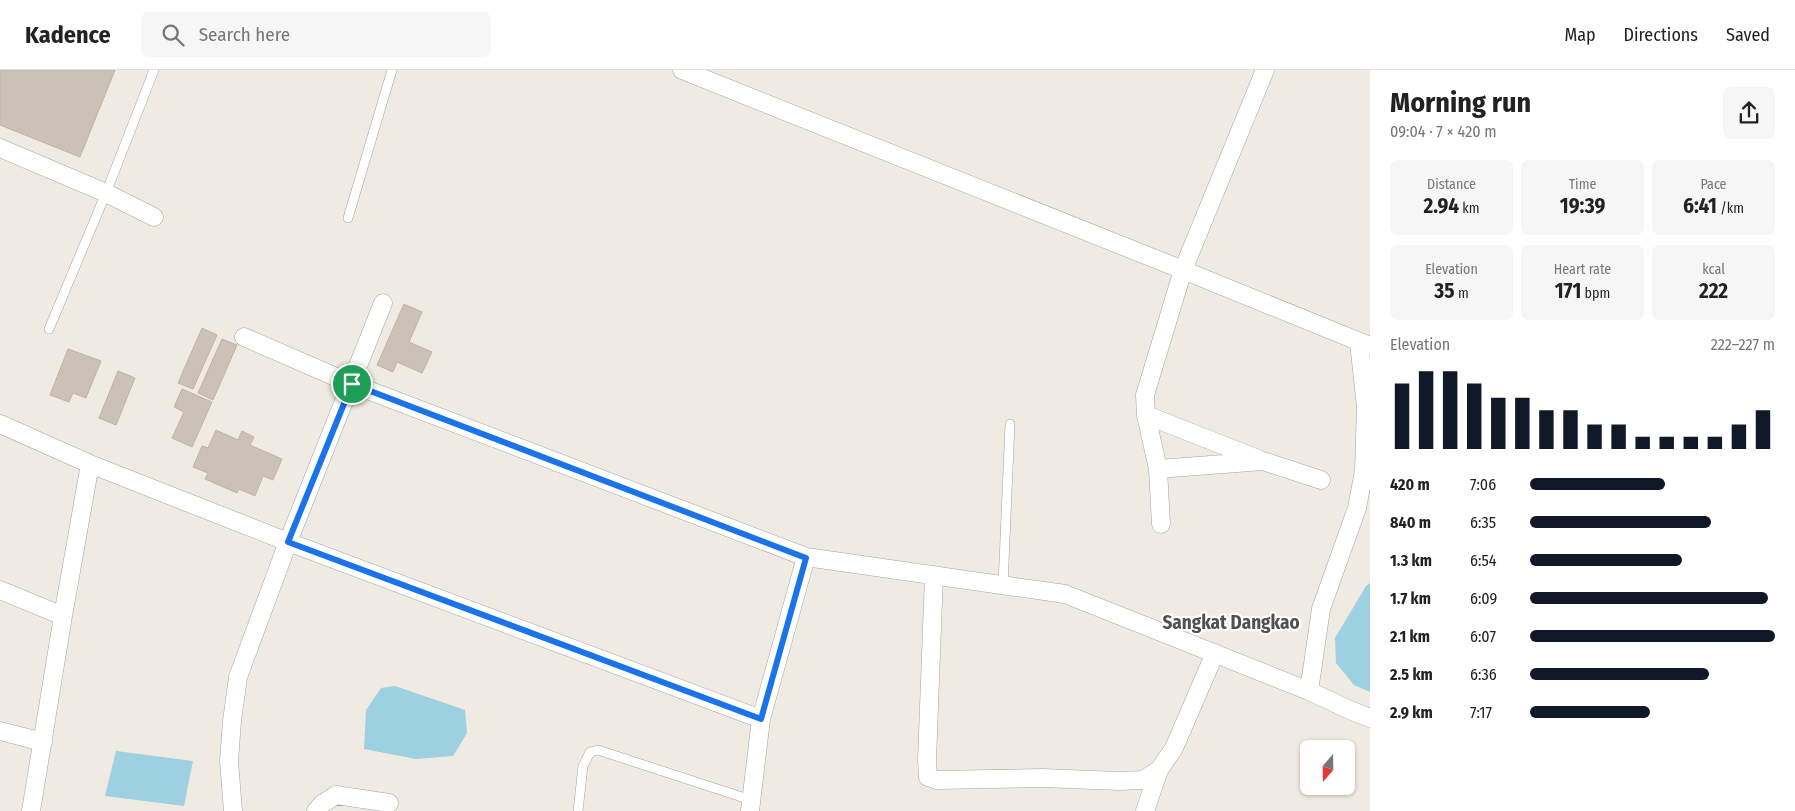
<!DOCTYPE html>
<html lang="en">
<head>
<meta charset="utf-8">
<style>
	:root { --surface:#fff; --page:#f6f6f6; --text:#222; --muted:#767676; --line:#e0e0e0; --accent:#111827 }
	body { margin:0; font-family:"Fira Sans Condensed",sans-serif; background:var(--page); color:var(--text); height:100vh; display:flex; flex-direction:column; font-size:19px; white-space:nowrap }
	* { box-sizing:border-box; margin:0 }
	p { font-size:16px; color:var(--muted) }
	.icon { flex:none; width:28px; height:28px; fill:none; stroke:currentColor; stroke-width:2; stroke-linecap:round; stroke-linejoin:round }
	.map { position:relative; flex:1; overflow:hidden }
	.drawer { display:flex; flex-direction:column; background:var(--surface); width:425px }
	.drawer>* { flex:none }
	.needle { width:32px; rotate:200deg }
	.buttons { position:absolute; left:1300px; top:670px; display:grid; gap:10px }
	.buttons a { display:grid; place-items:center; width:55px; height:55px; border-radius:8px; background:var(--surface); box-shadow:0 1px 4px #0004; font-size:25px }
	.pin { position:absolute; display:grid; place-items:center; width:42px; height:42px; color:#fff; margin:-21px; border:2px solid #fff; border-radius:50%; box-shadow:0 1px 5px #0007 }
	.round { display:grid; place-items:center; flex:none; width:52px; height:52px; border-radius:8px; background:var(--page) }
	.overview { display:flex; align-items:center; justify-content:space-between; height:85px; padding:0 20px }
	h1 { font-size:28px; font-weight:700; line-height:38px }
	.metrics { display:grid; grid-template-columns:repeat(3,1fr); gap:8px; height:85px; padding:5px 20px }
	.metrics div { display:grid; align-content:center; border-radius:8px; background:var(--page); text-align:center }
	.metrics b { font-size:21px; font-weight:700 }
	.metrics small { font-size:14px; font-weight:400 }
	.metrics p { font-size:14px }
	.chart { height:140px; padding:10px 20px }
	.chart p { display:flex; justify-content:space-between }
	.chart svg { width:100%; height:90px; margin-top:5px; stroke:var(--accent); stroke-width:6 }
	ul { padding:0 20px; list-style:none; font-size:16px }
	li { display:grid; grid-template-columns:80px 60px 1fr; align-items:center; height:38px }
	li i { height:12px; border-radius:6px; background:var(--accent) }
	header { display:flex; align-items:center; gap:30px; box-sizing:border-box; height:70px; padding:0 25px; background:var(--surface); border-bottom:1px solid var(--line) }
	header strong { font-size:24px }
	nav { display:flex; gap:28px; margin-inline-start:auto; font-size:18px }
	.search { width:350px; height:45px; background:var(--page); display:flex; align-items:center; gap:12px; box-sizing:border-box; padding:0 18px; border-radius:8px; color:var(--muted); font-size:19px }
	main { display:flex; flex:1; min-height:0 }
	.map>svg:first-child { display:block }
	.water { fill:#9dd0e1 }
	.building { fill:#cbc1b7; stroke:#c2b1a3 }
	.lines { fill:none; stroke-linecap:round; stroke-linejoin:round }
	.service-casing { stroke:#a4a4a4; stroke-width:10 }
	.minor-casing { stroke:#a4a4a4; stroke-width:19 }
	.service { stroke:#fff; stroke-width:9 }
	.minor { stroke:#fff; stroke-width:18 }
	.route-casing { stroke:#fff; stroke-width:10 }
	.route { stroke:#1a73e8; stroke-width:6 }
	.labels { text-anchor:middle; stroke-width:4.5; stroke-linejoin:round; paint-order:stroke }
	.quarter-label { font-size:19px; font-weight:bold; fill:#505050; stroke:#fff }
</style>
</head>
<body>
<header>
<strong>Kadence</strong>
<div class="search"><svg class="icon" aria-label="search" viewBox="0 0 24 24"><circle cx="10" cy="10" r="6"/><path d="M15 15l6 6"/></svg>Search here</div>
<nav><a>Map</a><a>Directions</a><a>Saved</a></nav>
</header>
<main>
<div class="map">
<svg width="1370" height="741" viewBox="0 0 1370 741">
	<rect width="100%" height="100%" fill="#efebe2"/>
	<!-- water -->
	<path class="water" d="M1370 513V622L1354 615 1336 593 1335 568 1366 516Z
		M395 616 465 640 467 663 453 686 416 689 364 679 366 640 381 618Z
		M116 681 193 691 184 736 105 726Z"/>
	<!-- building -->
	<path class="building" d="M0 0H115L80 87 0 55Z
		M404 234 422 242 409 272 432 282 422 303 397 292 393 302 377 295Z
		M202 258 217 265 193 319 178 313Z
		M222 269 237 275 213 330 198 323Z
		M68 279 101 291 86 328 73 323 69 332 50 325Z
		M118 301 135 308 116 355 99 348Z
		M182 319 212 332 192 377 172 368 184 342 174 337Z
		M216 360 238 370 242 361 254 367 250 375 282 389 273 410 263 406 255 426 239 419 237 423 205 409 208 403 193 397 202 376 208 378Z"/>
	<g class="lines">
		<!-- service casing -->
		<g class="service-casing">
			<path id="service" d="M348 148 392 0
				M49 259 106 123 154 0
				M1003 515 1010 354
				M578 741 583 696 590 682 598 680 751 730"/>
		</g>
		<!-- minor casing -->
		<g class="minor-casing">
			<path id="minor" d="M682 0 1183 200 1370 276
				M1265 0 1183 200 1145 325 1146 345 1158 399 1263 391 1321 410
				M0 78 106 123 154 147
				M244 267 352 314 806 487 1065 524 1309 621 1352 641 1370 648
				M1146 345 1258 389
				M0 354 90 394 288 472 761 649
				M1158 399 1161 454
				M934 505 927 690 928 707 937 710 1042 708 1119 711 1143 710 1159 700 1174 678 1215 583
				M0 520 63 546
				M1309 621 1321 539 1357 438 1364 401 1366 337 1359 272
				M0 661 43 672
				M31 741 63 546 90 394
				M233 741 229 691 232 651 238 607 288 472 383 233
				M316 741 322 734 336 725 389 733
				M750 741 761 649 806 487
				M1145 741 1159 700"/>
		</g>
		<!-- service -->
		<use href="#service" class="service"/>
		<!-- minor -->
		<use href="#minor" class="minor"/>
	</g>
	<g class="lines">
		<!-- route casing -->
		<g class="route-casing">
			<path id="route" d="M352 314 806 488 761 649 288 472Z"/>
		</g>
		<!-- route -->
		<use href="#route" class="route"/>
	</g>
	<g class="labels">
		<!-- quarter labels -->
		<g class="quarter-label">
			<text x="1231" y="559">Sangkat Dangkao</text>
		</g>
	</g>
</svg>
<div class="buttons">
<a><svg class="needle" viewBox="-14 -14 28 28"><path d="M0-13l5 13h-10z" fill="#e53935"/><path d="M0 13l5-13h-10z" fill="#767676"/></svg></a>
</div>
<div class="pin" style="left:352px;top:314px;background:#1e9e55"><svg class="icon" aria-label="arrive" viewBox="0 0 24 24"><path d="M6 21V4h12l-3 4 3 4H6"/></svg></div>
</div>
<section class="drawer">
<div class="overview"><div><h1>Morning run</h1><p>09:04 · 7 × 420 m</p></div><a class="round"><svg class="icon" aria-label="share" viewBox="0 0 24 24"><path d="M12 15V3M7 8l5-5 5 5M5 13v7h14v-7"/></svg></a></div>
<div class="metrics">
<div><p>Distance</p><b>2.94<small> km</small></b></div>
<div><p>Time</p><b>19:39</b></div>
<div><p>Pace</p><b>6:41<small> /km</small></b></div>
</div>
<div class="metrics">
<div><p>Elevation</p><b>35<small> m</small></b></div>
<div><p>Heart rate</p><b>171<small> bpm</small></b></div>
<div><p>kcal</p><b>222</b></div>
</div>
<div class="chart"><p><span>Elevation</span>222–227 m</p>
<svg viewBox="0 0 160 44" preserveAspectRatio="none"><path d="M5 44V12M15 44V6M25 44V6M35 44V12M45 44V19M55 44V19M65 44V25M75 44V25M85 44V32M95 44V32M105 44V38M115 44V38M125 44V38M135 44V38M145 44V32M155 44V25"/></svg>
</div>
<ul>
<li><b>420 m</b>7:06<i style="width:55%"></i></li>
<li><b>840 m</b>6:35<i style="width:74%"></i></li>
<li><b>1.3 km</b>6:54<i style="width:62%"></i></li>
<li><b>1.7 km</b>6:09<i style="width:97%"></i></li>
<li><b>2.1 km</b>6:07<i style="width:100%"></i></li>
<li><b>2.5 km</b>6:36<i style="width:73%"></i></li>
<li><b>2.9 km</b>7:17<i style="width:49%"></i></li>
</ul>
</section>
</main>
</body>
</html>
